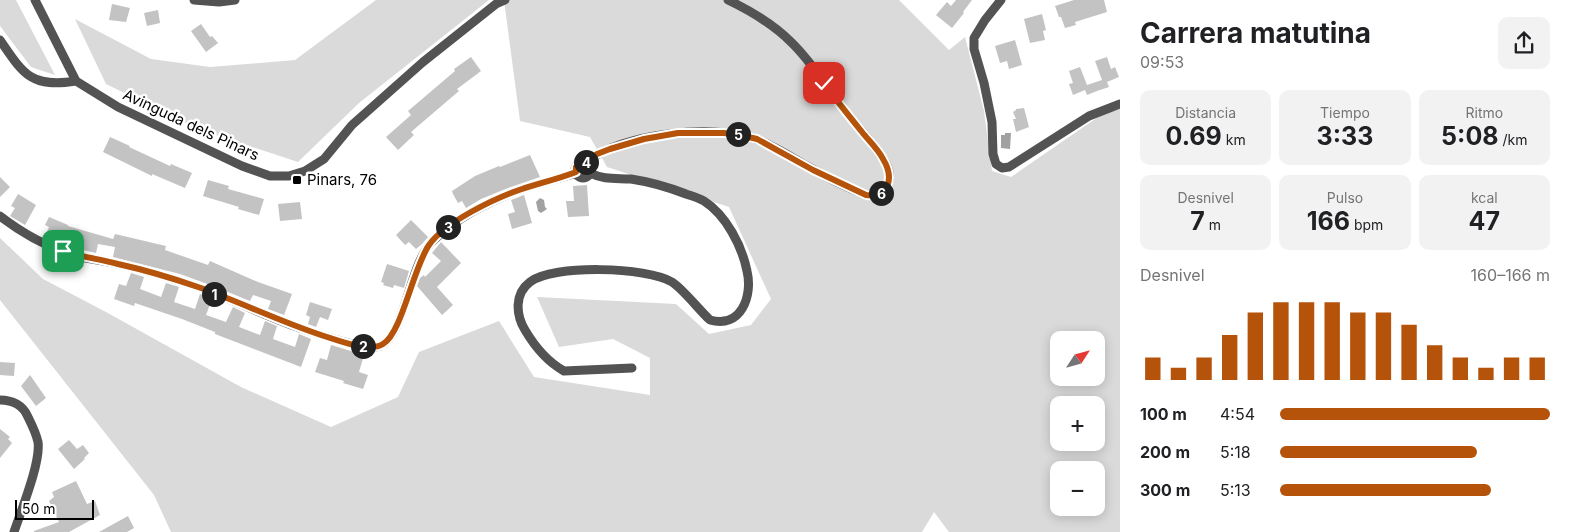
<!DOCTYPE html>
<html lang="es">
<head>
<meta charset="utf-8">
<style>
	:root { --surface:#fff; --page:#f2f2f2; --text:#202124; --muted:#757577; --accent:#b45309 }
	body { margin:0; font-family:Inter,sans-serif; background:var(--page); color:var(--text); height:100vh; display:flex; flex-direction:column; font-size:19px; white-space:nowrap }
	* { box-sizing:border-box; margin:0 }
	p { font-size:16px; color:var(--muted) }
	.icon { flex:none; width:28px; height:28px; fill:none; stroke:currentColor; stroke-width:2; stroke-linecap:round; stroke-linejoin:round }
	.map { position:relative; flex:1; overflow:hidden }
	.details { display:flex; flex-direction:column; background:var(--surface); width:450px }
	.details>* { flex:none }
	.needle { width:32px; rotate:54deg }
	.tools { position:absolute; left:1050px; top:331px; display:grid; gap:10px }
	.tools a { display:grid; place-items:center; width:55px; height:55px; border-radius:10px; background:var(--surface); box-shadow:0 2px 12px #0003; font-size:25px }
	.scale { position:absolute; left:15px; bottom:12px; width:79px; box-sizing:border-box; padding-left:5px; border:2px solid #000; border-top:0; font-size:14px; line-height:18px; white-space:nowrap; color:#000; -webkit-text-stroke:4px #fff; paint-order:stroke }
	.pin { position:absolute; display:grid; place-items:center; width:42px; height:42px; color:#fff; margin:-21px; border-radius:10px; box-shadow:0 2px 8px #0006 }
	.km { position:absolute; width:25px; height:25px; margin:-12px; border-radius:50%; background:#222; color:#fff; font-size:14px; line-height:25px; text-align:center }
	.round { display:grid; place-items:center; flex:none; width:52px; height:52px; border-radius:10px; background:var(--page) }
	.overview { display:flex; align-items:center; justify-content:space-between; height:85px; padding:0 20px }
	h1 { font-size:28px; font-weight:700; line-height:38px }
	.metrics { display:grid; grid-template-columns:repeat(3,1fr); gap:8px; height:85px; padding:5px 20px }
	.metrics div { display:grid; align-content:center; border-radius:10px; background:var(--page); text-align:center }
	.metrics b { font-size:25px; font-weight:700 }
	.metrics small { font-size:14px; font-weight:400 }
	.metrics p { font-size:14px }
	.chart { height:140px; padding:10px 20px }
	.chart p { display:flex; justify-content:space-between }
	.chart svg { width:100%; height:90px; margin-top:5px; stroke:var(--accent); stroke-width:6 }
	ul { padding:0 20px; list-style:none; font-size:16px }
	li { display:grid; grid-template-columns:80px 60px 1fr; align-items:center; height:38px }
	li i { height:12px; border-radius:6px; background:var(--accent) }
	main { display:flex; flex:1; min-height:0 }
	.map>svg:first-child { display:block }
	.green { fill:#dadada; fill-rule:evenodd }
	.water { fill:#a1a1a1 }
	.building { fill:#c3c3c3 }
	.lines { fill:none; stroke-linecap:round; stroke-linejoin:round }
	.minor { stroke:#535353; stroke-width:9 }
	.route-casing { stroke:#fff; stroke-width:10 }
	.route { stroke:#b45309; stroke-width:6 }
	.poi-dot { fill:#000; stroke:#fff; stroke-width:2 }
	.labels { text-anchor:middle; stroke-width:5; stroke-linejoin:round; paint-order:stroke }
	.street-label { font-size:15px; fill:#000; stroke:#fff }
	.poi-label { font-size:15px; fill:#000; stroke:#fff; text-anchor:start }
</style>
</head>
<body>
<main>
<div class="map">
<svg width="1120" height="532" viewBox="0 0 1120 532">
	<rect width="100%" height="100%" fill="#fff"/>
	<!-- green -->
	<path class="green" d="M0 0H16L55 75 31 67 0 26Z
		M376 0H489L359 103 298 162 198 129 106 84 75 19 151 59 210 67 295 60Z
		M504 0H899L949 50 965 37 984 111 992 171 1011 177 1101 115 1120 109V532H949L934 512 922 532H171L154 495 0 300V238L43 279 106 312 241 387 331 427 398 397 419 352 499 321 534 377 650 395V358L613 339 559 347 537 297 676 304 709 334 751 325 771 299 729 207 607 167 590 137 520 121ZM1059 340H1096V378H1059ZM1059 405H1096V442H1059ZM1059 470H1096V508H1059Z"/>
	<!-- water -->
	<path class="water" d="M1005 133H1011L1010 149 1001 148V135H1005Z
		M540 198 544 200 545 207 547 209 541 213 538 211 536 202Z"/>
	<!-- building -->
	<path class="building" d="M956 0H972L963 12 964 13 952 28 936 15 947 2 951 6Z
		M1074 0H1104L1107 12 1075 22 1076 25 1065 28 1061 17H1059L1055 6Z
		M112 4 130 8 126 22 109 20Z
		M158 10 160 23 147 26 144 13Z
		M1042 14 1046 30 1043 31 1045 40 1030 43 1024 19Z
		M201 24 210 37 212 36 218 43 206 52 191 31Z
		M1015 40 1022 65 1009 69 1007 61 1000 63 995 46Z
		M471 57 481 71 457 89 459 91 411 132 414 135 398 150 386 137 411 115 408 111 455 71 454 69Z
		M1107 57 1111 69 1115 67 1119 77 1107 82 1109 87 1097 91 1087 95 1085 90 1073 95 1069 84 1073 83 1069 71 1080 67 1087 85 1102 80 1095 61Z
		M1024 108 1029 127 1016 132 1013 119H1016L1013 112 1016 110V109Z
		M110 137 130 146 129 147 170 166 171 164 192 173 185 188 152 174V176L103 152Z
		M530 155 540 177 508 188 481 199 466 208 462 201 458 203 453 194 452 191 475 176 499 166 500 167Z
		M0 177 10 187 0 197Z
		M208 180 229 186 228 189 264 199 259 215 238 209 239 207 203 196Z
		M587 185 589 216 568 217 566 201H574L573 186Z
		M18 194 36 205 25 225 10 216 15 208 11 206Z
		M524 195 532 223 512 229 508 214 515 212 511 200Z
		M300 202 302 219 280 221 278 204Z
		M49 217 68 225V226L113 239 115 234 166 246 165 250 208 265 210 261 258 282 292 294 284 315 268 309 271 301 253 295 250 301 213 286 180 274 113 257 115 247 98 244 96 253 79 249 82 239 64 235 61 243 45 236 49 227 45 225Z
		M411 220 428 237 422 244 416 249 409 242 405 245 396 235Z
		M441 242 461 263 437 287 453 305 442 315 417 286 420 278 424 275 425 277 441 261 432 253Z
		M387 264 409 271 404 288 394 285 393 288 383 285 384 283 381 282Z
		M131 273 144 277 140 289 161 297 166 283 179 287 174 302 195 309 200 294 212 299 206 315 226 322 233 307 245 313 239 327 260 335 265 321 277 326 273 339 295 347 299 334 311 339 301 367 215 334V332L182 319 135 303 134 306 114 299 119 284 126 286Z
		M310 302 332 309 328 320 320 317 316 327 308 324 310 317 306 315Z
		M331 345 364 355 359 372 368 375 363 389 343 383 344 381 315 372 320 358 327 360Z
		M0 362 15 363 14 376 0 375Z
		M30 375 46 398 36 406 21 386Z
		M0 429 10 437 8 439 12 443 0 458Z
		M69 440 77 449 83 445 89 453 84 458 85 459 74 469 58 449Z
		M76 481 87 504 95 501 100 515 69 532H34V531L59 522 49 501 54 497 52 492Z
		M128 516 134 528 127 532H99Z"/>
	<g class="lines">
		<!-- minor -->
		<path class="minor" d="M35 0 76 81 118 107 242 166 270 176H289L305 171 324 159 352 125 423 62 496 4 505 0
			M194 0 219 2 235 0
			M1001 0 985 20 974 38V49L984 83 992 122 993 154 996 164 1002 168 1009 167 1089 116 1120 104
			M0 40C24 75 31 88 76 81
			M587 162C621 133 715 124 756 139 774 146 791 157 807 166 826 177 846 187 866 195 879 197 891 189 889 174 889 169 886 163 883 159 874 144 859 129 848 114 829 91 813 63 791 42 773 24 751 11 728 0
			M575 170a8 8 0 1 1 16 0a8 8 0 1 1-16 0Z
			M590 173C604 180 616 178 631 179 651 182 668 187 686 194 692 196 699 198 704 201 726 215 742 246 747 271 753 296 741 329 710 320 700 311 683 289 672 282 647 267 553 264 530 282 514 294 516 315 525 330 535 347 548 362 564 371L632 368
			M0 216C22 233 49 248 77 256 90 259 104 261 118 264 145 270 172 278 198 287 232 299 265 316 300 328 316 333 365 352 380 346 405 335 409 266 431 243 454 219 491 200 522 189 540 183 558 179 576 173
			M0 400C12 400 23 405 28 417 32 425 36 433 38 442 41 462 21 511 14 532"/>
	</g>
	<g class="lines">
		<!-- route casing -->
		<g class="route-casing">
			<path id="route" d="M63 251C81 257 100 259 118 264 145 270 172 278 198 287 240 302 279 321 321 335 337 340 369 353 383 344 402 333 413 268 429 245 445 222 495 198 522 189 540 183 558 179 576 172V167L579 163 587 162 597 154 610 149 644 139 678 133H724L740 135 757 139 813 170 866 195C890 198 894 177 883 159 878 149 869 141 862 132 849 116 836 100 824 83"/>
		</g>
		<!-- route -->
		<use href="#route" class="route"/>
	</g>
	<!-- markers -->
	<rect class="poi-dot" x="292" y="175" width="10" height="10" rx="2.5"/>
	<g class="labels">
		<!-- street labels -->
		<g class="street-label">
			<text transform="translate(191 125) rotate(25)" y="5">Avinguda dels Pinars</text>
		</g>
		<!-- poi labels -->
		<g class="poi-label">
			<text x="307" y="185">Pinars, 76</text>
		</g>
	</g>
</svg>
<div class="tools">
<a><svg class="needle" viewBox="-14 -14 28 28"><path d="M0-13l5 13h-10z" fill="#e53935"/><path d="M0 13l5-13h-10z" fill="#757577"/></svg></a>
<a>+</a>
<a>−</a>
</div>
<div class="scale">50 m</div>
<div class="pin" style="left:63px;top:251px;background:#1e9e55"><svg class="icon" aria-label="arrive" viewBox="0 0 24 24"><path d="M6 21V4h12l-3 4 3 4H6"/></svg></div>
<div class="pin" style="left:824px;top:83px;background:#d93025"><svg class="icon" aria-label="check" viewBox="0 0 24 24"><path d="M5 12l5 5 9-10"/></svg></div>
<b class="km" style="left:214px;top:294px">1</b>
<b class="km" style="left:363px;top:346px">2</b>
<b class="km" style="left:448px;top:227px">3</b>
<b class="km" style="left:586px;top:162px">4</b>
<b class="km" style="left:738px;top:134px">5</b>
<b class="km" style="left:881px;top:193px">6</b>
</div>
<section class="details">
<div class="overview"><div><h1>Carrera matutina</h1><p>09:53</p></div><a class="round"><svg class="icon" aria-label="share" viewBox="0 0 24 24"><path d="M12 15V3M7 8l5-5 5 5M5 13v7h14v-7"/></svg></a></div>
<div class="metrics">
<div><p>Distancia</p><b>0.69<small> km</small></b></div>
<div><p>Tiempo</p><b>3:33</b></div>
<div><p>Ritmo</p><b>5:08<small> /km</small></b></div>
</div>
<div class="metrics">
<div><p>Desnivel</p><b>7<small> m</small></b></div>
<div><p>Pulso</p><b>166<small> bpm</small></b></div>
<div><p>kcal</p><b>47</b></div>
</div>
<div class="chart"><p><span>Desnivel</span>160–166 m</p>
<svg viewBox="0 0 160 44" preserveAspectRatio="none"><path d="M5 44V33M15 44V38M25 44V33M35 44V22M45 44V11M55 44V6M65 44V6M75 44V6M85 44V11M95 44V11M105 44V17M115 44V27M125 44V33M135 44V38M145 44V33M155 44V33"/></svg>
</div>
<ul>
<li><b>100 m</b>4:54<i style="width:100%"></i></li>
<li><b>200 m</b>5:18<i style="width:73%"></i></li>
<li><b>300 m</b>5:13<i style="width:78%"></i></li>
</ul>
</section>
</main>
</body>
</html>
